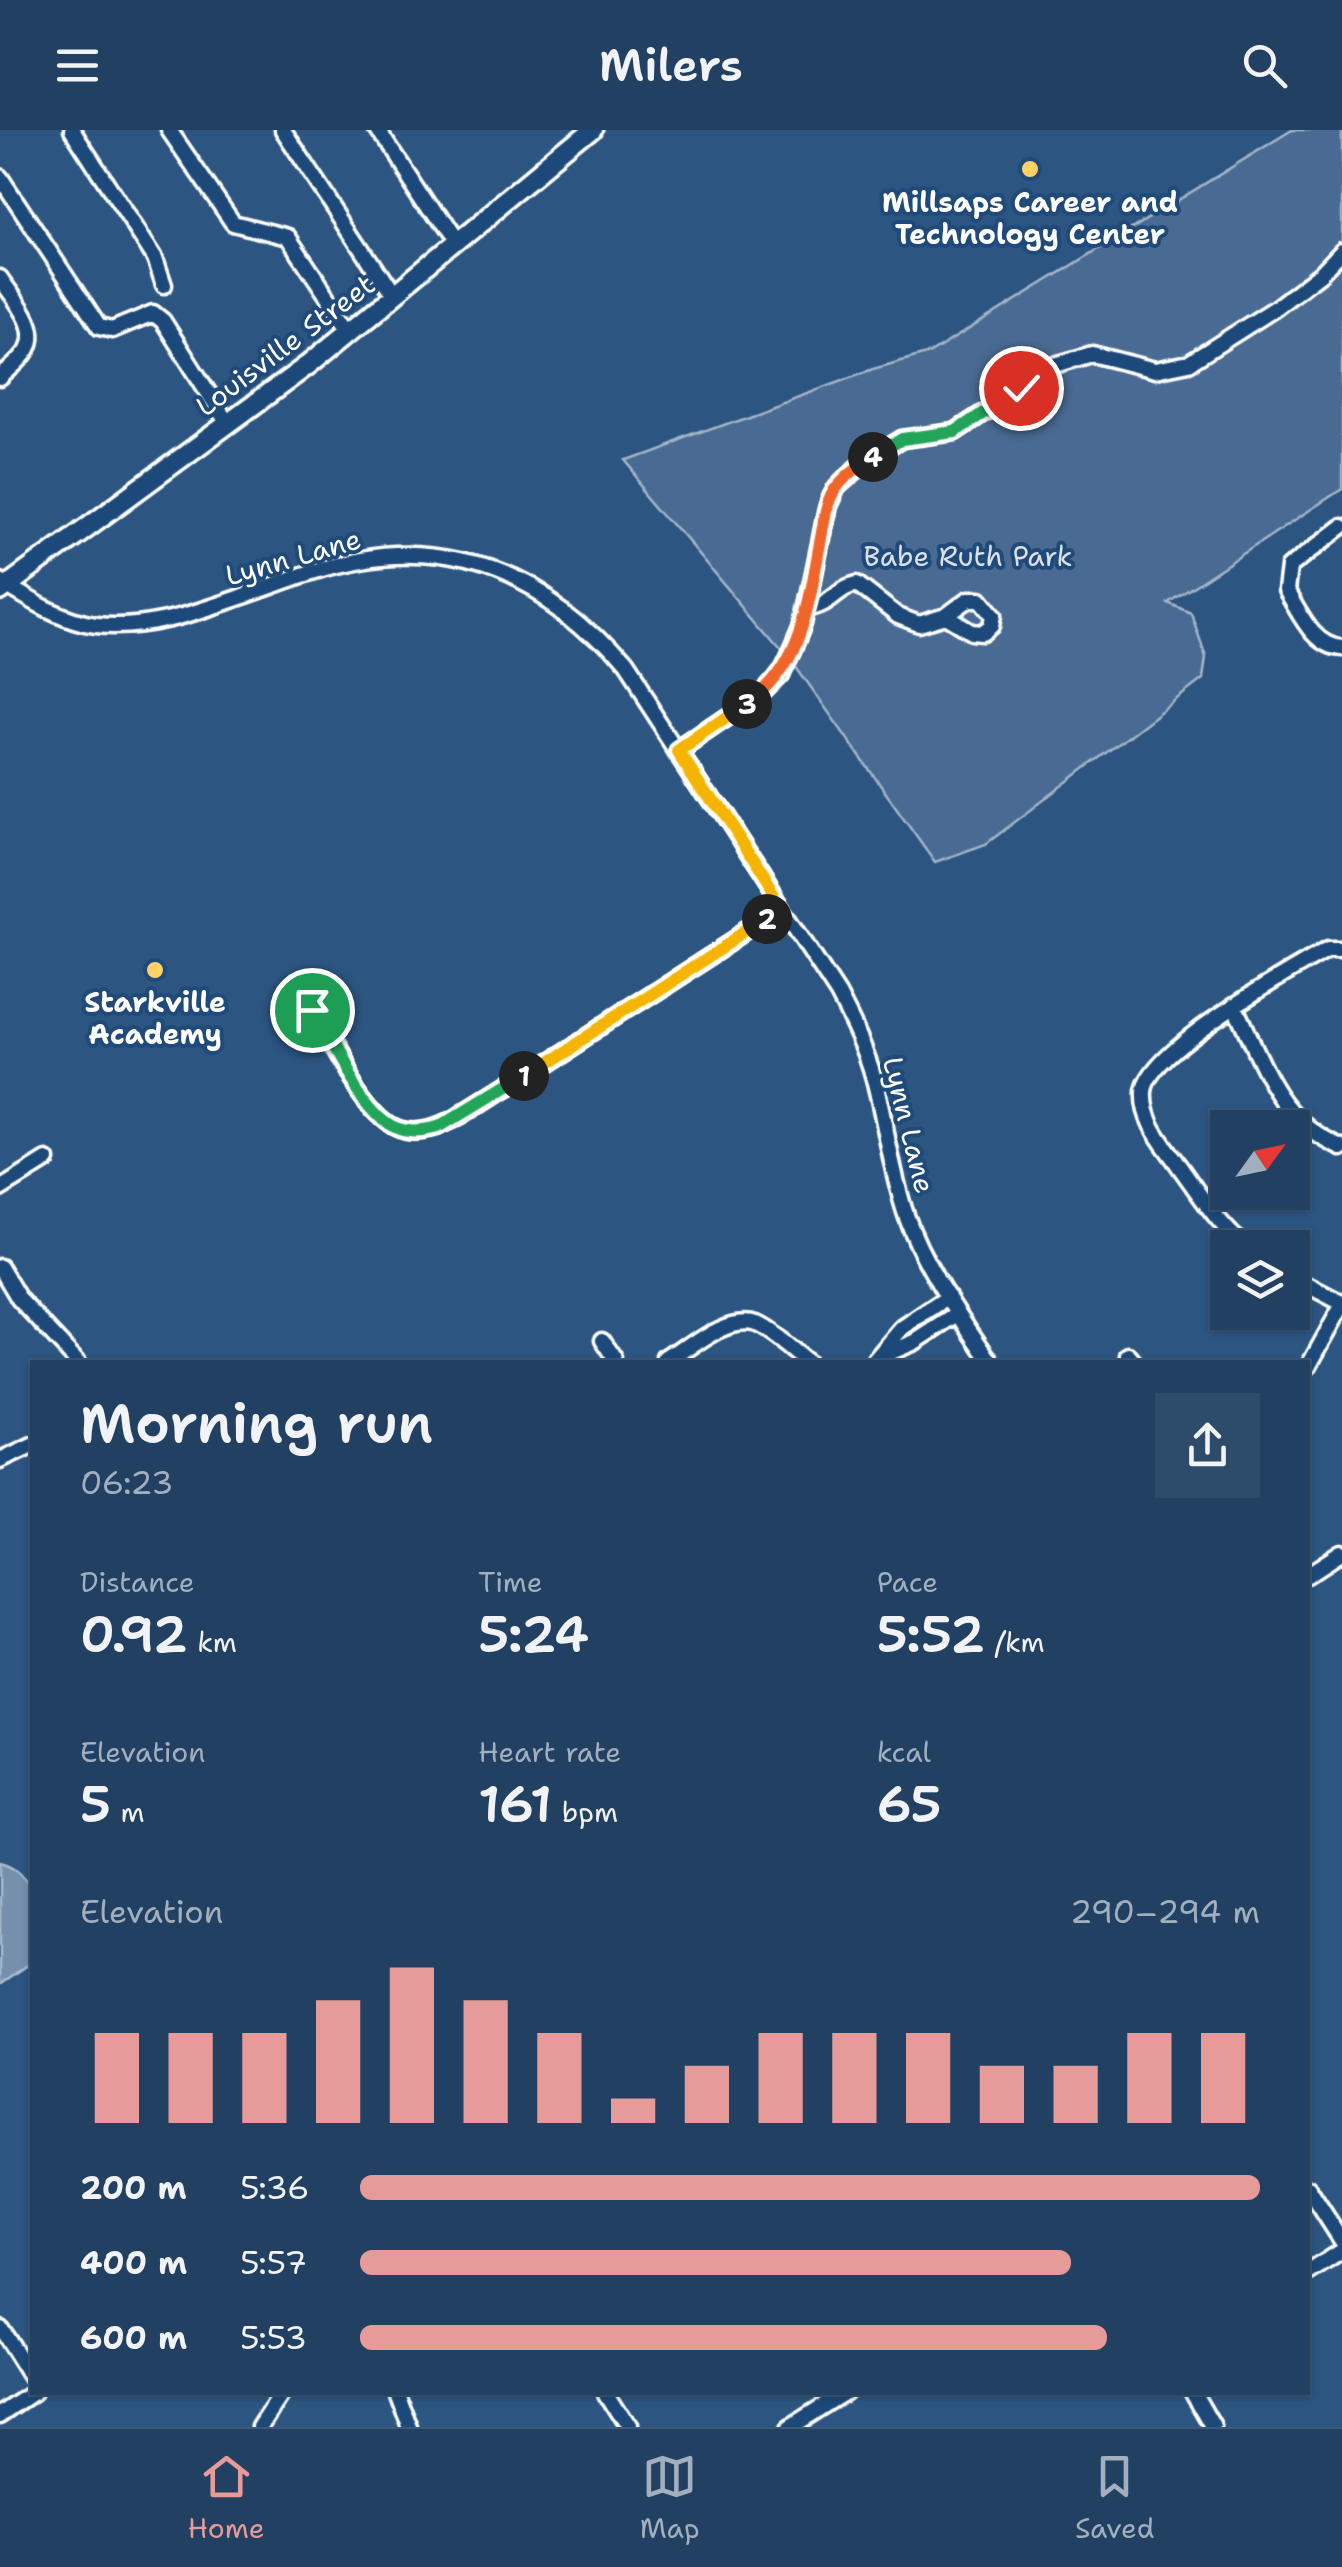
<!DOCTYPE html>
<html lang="en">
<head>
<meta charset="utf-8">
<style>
	:root { --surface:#214062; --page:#2d4b6b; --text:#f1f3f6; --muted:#a2afbe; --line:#3e5977; --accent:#e69b98 }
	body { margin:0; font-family:"Shantell Sans",sans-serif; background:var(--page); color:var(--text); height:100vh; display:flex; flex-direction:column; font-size:38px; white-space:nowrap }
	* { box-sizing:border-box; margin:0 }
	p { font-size:32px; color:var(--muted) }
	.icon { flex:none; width:55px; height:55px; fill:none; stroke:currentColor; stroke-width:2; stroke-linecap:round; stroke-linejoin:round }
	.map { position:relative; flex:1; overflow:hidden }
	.side { position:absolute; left:30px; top:1230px; width:1280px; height:1035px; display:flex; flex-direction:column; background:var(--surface); border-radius:0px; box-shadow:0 2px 8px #0004,0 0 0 2px var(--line) }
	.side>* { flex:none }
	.needle { width:65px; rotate:57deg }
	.fabs { position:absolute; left:1210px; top:980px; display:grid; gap:20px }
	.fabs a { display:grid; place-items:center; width:100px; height:100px; border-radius:0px; background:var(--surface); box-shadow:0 2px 8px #0004,0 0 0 2px var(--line); font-size:50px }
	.pin { position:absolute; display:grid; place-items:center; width:85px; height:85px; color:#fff; margin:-42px; border:5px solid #fff; border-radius:50%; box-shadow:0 2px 10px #0007 }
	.km { position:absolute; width:50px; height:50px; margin:-25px; border-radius:50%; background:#222; color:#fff; font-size:28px; line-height:50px; text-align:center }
	.round { display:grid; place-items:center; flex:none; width:105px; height:105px; border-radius:0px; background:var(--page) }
	.overview { display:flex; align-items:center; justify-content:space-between; height:170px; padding:0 50px }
	h1 { font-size:55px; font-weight:600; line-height:75px }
	.figures { display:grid; grid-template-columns:repeat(3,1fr); gap:15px; height:170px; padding:10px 50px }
	.figures div { display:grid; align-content:center }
	.figures b { font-size:50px; font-weight:600 }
	.figures small { font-size:28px; font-weight:400 }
	.figures p { font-size:28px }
	.chart { height:280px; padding:20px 50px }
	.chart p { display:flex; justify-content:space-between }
	.chart svg { width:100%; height:180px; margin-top:10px; stroke:var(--accent); stroke-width:6 }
	ul { padding:0 50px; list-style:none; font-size:32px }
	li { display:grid; grid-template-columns:160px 120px 1fr; align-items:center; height:75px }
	li i { height:25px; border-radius:12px; background:var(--accent) }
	header { display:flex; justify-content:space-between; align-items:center; height:130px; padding:0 50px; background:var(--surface); font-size:45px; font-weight:600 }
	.dock { display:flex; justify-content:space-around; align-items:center; height:140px; border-top:2px solid var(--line); background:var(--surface); font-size:28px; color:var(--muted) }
	.dock a { display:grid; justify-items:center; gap:5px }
	.dock .current { color:var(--accent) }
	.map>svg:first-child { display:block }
	.green { fill:#486b92; stroke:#a4b5c8; stroke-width:2.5 }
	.water { fill:#748fad; stroke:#acbcce; stroke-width:2.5 }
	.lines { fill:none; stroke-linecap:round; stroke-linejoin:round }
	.minor-casing { stroke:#fff; stroke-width:21 }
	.major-casing { stroke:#fff; stroke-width:25 }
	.minor { stroke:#1f4a7a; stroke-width:14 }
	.major { stroke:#1f4a7a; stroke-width:18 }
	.split-1-casing { stroke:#fff; stroke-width:20 }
	.split-2-casing { stroke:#fff; stroke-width:20 }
	.split-3-casing { stroke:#fff; stroke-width:20 }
	.split-4-casing { stroke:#fff; stroke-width:20 }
	.split-5-casing { stroke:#fff; stroke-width:20 }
	.split-1 { stroke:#22a559; stroke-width:12 }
	.split-2 { stroke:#f5b400; stroke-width:12 }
	.split-3 { stroke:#f5b400; stroke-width:12 }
	.split-4 { stroke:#f0652b; stroke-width:12 }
	.split-5 { stroke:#22a559; stroke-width:12 }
	.poi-dot { fill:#ffd166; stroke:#1f4a7a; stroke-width:4 }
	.labels { text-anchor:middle; stroke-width:8; stroke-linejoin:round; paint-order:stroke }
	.poi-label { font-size:28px; font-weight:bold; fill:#fff; stroke:#1f4a7a }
	.street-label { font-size:28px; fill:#fff; stroke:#1f4a7a }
	.park-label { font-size:28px; fill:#dae1e9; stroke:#1f4a7a }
</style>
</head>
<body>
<header><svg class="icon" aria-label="menu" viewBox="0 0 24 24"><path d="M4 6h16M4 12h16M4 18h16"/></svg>Milers<svg class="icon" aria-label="search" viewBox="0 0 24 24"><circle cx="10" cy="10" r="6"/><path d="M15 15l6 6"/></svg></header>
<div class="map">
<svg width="1342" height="2297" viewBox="0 0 1342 2297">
	<rect width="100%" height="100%" fill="#2c5582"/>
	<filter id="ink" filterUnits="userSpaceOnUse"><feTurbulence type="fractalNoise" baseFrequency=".01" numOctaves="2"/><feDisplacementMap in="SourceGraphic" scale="20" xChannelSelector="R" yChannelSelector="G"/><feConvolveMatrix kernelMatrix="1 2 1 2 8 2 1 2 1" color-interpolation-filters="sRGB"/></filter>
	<g filter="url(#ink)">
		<!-- green -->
		<path class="green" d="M1292 0H1342V359L1168 473 1191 483 1206 527 1203 549 986 714 935 732 790 528 623 330 873 239 930 223Z"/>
		<!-- water -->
		<path class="water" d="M0 1732C44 1742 33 1797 32 1832L0 1854Z"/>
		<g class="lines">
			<!-- minor casing -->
			<g class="minor-casing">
				<path id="minor" d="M72 0 155 128 164 155
					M169 0 233 93 288 107 351 201
					M283 0 393 167
					M377 0 454 117
					M0 47 99 197 112 200 153 183 163 191 228 294
					M0 148C12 167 41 195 28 219 22 230 8 240 0 248
					M1342 397 1289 437 1286 461C1300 483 1313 517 1342 518
					M0 451C28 469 63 491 96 495 153 501 205 479 258 461 291 449 324 436 360 430 470 411 557 458 626 540L838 864C852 891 866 919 874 949 886 994 891 1041 906 1085 924 1138 960 1186 991 1232
					M806 479C834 474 834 459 857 454L898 486 919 494 946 486 972 502 983 503 992 496 994 485 981 469H969L946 486
					M679 620 762 564 781 545 803 494 828 376 837 357 869 329 902 309 955 302 1055 235 1092 224 1155 240 1189 233 1274 179 1321 143 1342 121
					M308 874C327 906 367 990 403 1000 423 1005 439 997 457 989L782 780
					M1234 875C1263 934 1277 990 1342 1018
					M0 1059 47 1030
					M1248 1118C1221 1099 1198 1062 1179 1036 1163 1013 1142 991 1144 962 1147 920 1291 841 1328 819H1342
					M0 1137 19 1169 78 1232
					M1292 1147 1342 1173
					M602 1211 616 1232
					M884 1225 915 1212 958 1184
					M1128 1225 1134 1232
					M669 1232C690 1219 728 1184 755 1194 773 1202 792 1221 807 1232
					M873 1232 902 1198 948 1167
					M1308 1237 1342 1176
					M0 1330 32 1315
					M1308 1445 1342 1423
					M1308 2058 1342 2111
					M1308 2143 1342 2121
					M0 2198 32 2249
					M396 2262 409 2297
					M605 2262 627 2297
					M1193 2262 1213 2297
					M0 2285 34 2262
					M260 2297 283 2262
					M790 2297 845 2262"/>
			</g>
			<!-- major casing -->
			<g class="major-casing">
				<path id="major" d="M0 461 308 235 593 0"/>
			</g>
			<!-- minor -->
			<use href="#minor" class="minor"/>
			<!-- major -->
			<use href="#major" class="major"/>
		</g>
	</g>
	<g class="lines" filter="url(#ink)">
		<!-- split-1 casing -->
		<g class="split-1-casing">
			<path id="split-1" d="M312 880C332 913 360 976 393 996 407 1004 424 1002 439 998L524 946"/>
		</g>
		<!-- split-2 casing -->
		<g class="split-2-casing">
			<path id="split-2" d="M524 946 767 789"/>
		</g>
		<!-- split-3 casing -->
		<g class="split-3-casing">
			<path id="split-3" d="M747 574 679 620 782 780 767 789"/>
		</g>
		<!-- split-4 casing -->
		<g class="split-4-casing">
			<path id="split-4" d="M747 574C803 537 809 470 821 408 824 392 826 370 837 357 846 345 862 334 873 327"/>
		</g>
		<!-- split-5 casing -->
		<g class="split-5-casing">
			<path id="split-5" d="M873 327 902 309 955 302 1021 258"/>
		</g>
		<!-- split-1 -->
		<use href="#split-1" class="split-1"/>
		<!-- split-2 -->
		<use href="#split-2" class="split-2"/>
		<!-- split-3 -->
		<use href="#split-3" class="split-3"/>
		<!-- split-4 -->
		<use href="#split-4" class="split-4"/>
		<!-- split-5 -->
		<use href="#split-5" class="split-5"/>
	</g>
	<!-- markers -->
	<g class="poi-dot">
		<circle cx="1030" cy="39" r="10"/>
		<circle cx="155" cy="840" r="10"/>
	</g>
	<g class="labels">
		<!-- poi labels -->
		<g class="poi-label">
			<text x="1030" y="82">Millsaps Career and<tspan x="1030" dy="32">Technology Center</tspan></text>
			<text x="155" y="882">Starkville<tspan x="155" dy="32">Academy</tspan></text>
		</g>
		<!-- street labels -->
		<g class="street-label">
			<text transform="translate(285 215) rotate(-37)" y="10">Louisville Street</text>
			<text transform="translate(293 427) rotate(-16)" y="10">Lynn Lane</text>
			<text transform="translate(909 995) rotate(76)" y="10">Lynn Lane</text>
		</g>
		<!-- park labels -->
		<g class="park-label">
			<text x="968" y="436">Babe Ruth Park</text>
		</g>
	</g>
</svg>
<div class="fabs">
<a><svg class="needle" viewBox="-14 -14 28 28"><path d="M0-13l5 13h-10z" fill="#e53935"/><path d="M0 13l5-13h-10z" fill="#a2afbe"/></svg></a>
<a><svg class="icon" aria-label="layers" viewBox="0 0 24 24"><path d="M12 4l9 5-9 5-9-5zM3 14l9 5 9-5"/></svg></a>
</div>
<div class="pin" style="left:312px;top:880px;background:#1e9e55"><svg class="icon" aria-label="arrive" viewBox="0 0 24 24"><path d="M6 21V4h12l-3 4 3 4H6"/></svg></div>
<div class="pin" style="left:1021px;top:258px;background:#d93025"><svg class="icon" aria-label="check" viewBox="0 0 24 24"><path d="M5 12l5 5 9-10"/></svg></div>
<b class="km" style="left:524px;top:946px">1</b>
<b class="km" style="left:767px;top:789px">2</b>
<b class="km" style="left:747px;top:574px">3</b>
<b class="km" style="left:873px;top:327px">4</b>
<section class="side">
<div class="overview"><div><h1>Morning run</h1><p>06:23</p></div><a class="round"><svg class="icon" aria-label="share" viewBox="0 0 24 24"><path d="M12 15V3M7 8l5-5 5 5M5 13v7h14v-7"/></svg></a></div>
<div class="figures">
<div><p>Distance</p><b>0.92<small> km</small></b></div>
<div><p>Time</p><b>5:24</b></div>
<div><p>Pace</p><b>5:52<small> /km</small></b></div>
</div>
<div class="figures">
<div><p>Elevation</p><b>5<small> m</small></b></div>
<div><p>Heart rate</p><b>161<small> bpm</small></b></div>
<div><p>kcal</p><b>65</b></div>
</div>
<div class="chart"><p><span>Elevation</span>290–294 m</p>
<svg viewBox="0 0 160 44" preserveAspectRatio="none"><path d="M5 44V22M15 44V22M25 44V22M35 44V14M45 44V6M55 44V14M65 44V22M75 44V38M85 44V30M95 44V22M105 44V22M115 44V22M125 44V30M135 44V30M145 44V22M155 44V22"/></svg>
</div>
<ul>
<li><b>200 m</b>5:36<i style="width:100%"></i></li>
<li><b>400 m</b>5:57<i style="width:79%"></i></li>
<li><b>600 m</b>5:53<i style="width:83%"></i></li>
</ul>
</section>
</div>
<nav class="dock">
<a class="current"><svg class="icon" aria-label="home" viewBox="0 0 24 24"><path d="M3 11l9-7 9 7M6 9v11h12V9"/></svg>Home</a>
<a><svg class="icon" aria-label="map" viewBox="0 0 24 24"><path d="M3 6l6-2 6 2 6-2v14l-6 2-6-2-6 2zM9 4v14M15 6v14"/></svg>Map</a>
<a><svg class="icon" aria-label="saved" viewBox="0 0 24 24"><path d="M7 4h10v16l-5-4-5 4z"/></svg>Saved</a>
</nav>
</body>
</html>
